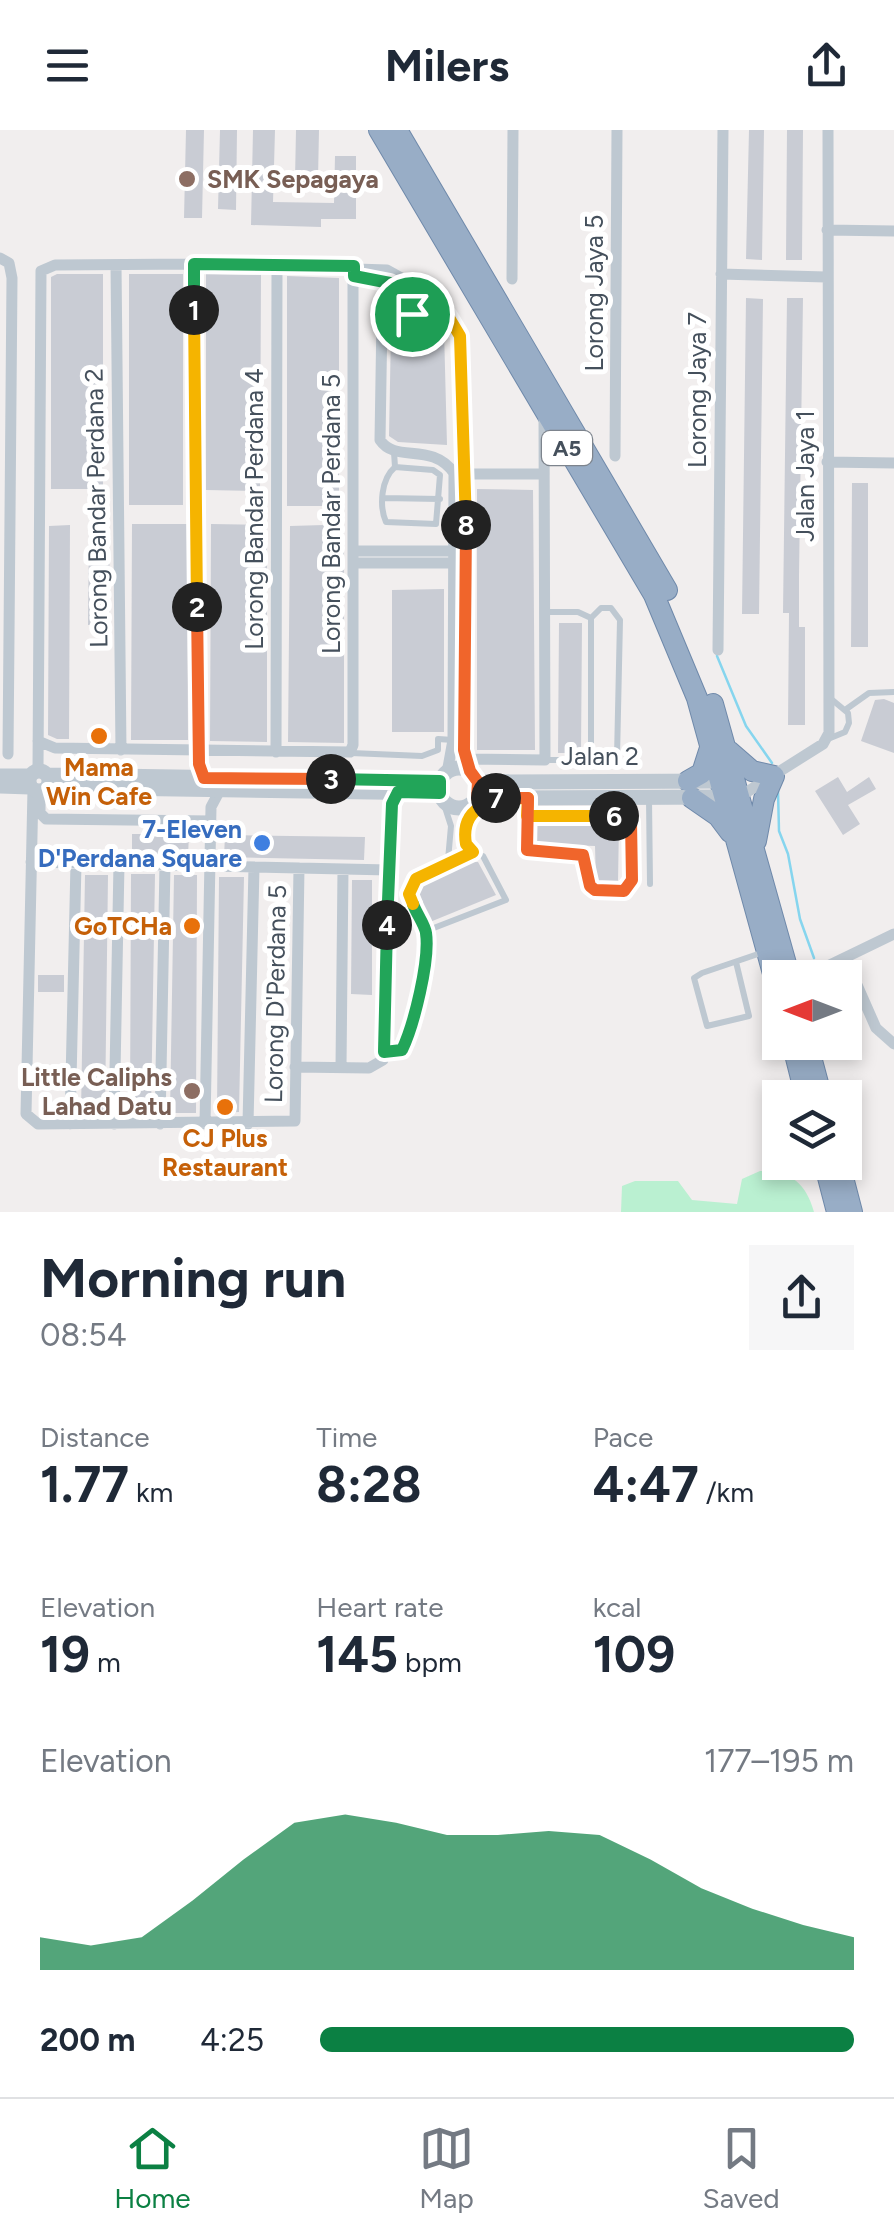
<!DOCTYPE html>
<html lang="en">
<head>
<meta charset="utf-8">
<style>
	:root { --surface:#fff; --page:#f6f6f7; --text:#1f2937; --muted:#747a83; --line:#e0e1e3; --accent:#0b8043 }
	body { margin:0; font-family:Figtree,sans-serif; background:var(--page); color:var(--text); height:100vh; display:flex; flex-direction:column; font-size:38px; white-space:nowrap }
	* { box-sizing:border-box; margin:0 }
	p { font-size:32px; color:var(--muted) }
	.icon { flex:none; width:55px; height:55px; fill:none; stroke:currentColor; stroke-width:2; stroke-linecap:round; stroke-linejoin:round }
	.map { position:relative; height:1082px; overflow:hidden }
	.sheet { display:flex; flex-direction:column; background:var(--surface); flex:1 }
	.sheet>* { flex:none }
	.needle { width:65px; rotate:270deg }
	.tools { position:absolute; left:762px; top:830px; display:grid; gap:20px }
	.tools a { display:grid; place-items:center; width:100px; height:100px; border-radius:0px; background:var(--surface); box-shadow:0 5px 15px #0003; font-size:50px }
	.pin { position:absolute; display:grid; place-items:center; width:85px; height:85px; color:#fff; margin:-42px; border:5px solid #fff; border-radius:50%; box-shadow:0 2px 10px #0007 }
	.km { position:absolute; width:50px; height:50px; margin:-25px; border-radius:50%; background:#222; color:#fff; font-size:28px; line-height:50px; text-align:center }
	.round { display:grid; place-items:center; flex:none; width:105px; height:105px; border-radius:0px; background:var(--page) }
	.overview { display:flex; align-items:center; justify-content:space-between; height:170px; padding:0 40px }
	h1 { font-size:55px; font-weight:700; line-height:75px }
	.stats { display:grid; grid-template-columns:repeat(3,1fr); gap:15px; height:170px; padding:10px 40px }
	.stats div { display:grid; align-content:center }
	.stats b { font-size:50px; font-weight:700 }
	.stats small { font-size:28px; font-weight:400 }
	.stats p { font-size:28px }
	.chart { height:280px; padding:20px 40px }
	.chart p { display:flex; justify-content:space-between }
	.chart svg { width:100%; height:180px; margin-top:10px; fill:var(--accent); opacity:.7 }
	ul { padding:0 40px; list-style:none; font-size:32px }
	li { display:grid; grid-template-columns:160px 120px 1fr; align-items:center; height:75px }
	li i { height:25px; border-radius:12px; background:var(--accent) }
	header { display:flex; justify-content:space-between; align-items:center; height:130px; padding:0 40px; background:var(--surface); font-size:45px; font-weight:700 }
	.menu { display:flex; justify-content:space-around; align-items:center; height:140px; border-top:2px solid var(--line); background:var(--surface); font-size:28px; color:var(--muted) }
	.menu a { display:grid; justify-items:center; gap:5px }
	.menu .current { color:var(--accent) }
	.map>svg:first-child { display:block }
	.green { fill:#baf0d1 }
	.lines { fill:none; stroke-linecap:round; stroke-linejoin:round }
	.stream { stroke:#86d5ee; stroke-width:2.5 }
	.building { fill:#c9ccd4 }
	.trunk-casing { stroke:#6f89aa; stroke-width:22 }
	.service { stroke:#bec8d1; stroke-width:6 }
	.minor { stroke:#bec8d1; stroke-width:11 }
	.tertiary { stroke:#bec8d1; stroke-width:15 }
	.trunk { stroke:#98adc6; stroke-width:20 }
	.split-1-casing { stroke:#fff; stroke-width:20 }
	.split-2-casing { stroke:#fff; stroke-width:20 }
	.split-3-casing { stroke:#fff; stroke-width:20 }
	.split-4-casing { stroke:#fff; stroke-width:20 }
	.split-5-casing { stroke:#fff; stroke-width:20 }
	.split-6-casing { stroke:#fff; stroke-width:20 }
	.split-7-casing { stroke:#fff; stroke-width:20 }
	.split-8-casing { stroke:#fff; stroke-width:20 }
	.split-9-casing { stroke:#fff; stroke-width:20 }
	.split-1 { stroke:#22a559; stroke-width:12 }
	.split-2 { stroke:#f5b400; stroke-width:12 }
	.split-3 { stroke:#f0652b; stroke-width:12 }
	.split-4 { stroke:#22a559; stroke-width:12 }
	.split-5 { stroke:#22a559; stroke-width:12 }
	.split-6 { stroke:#f5b400; stroke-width:12 }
	.split-7 { stroke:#f0652b; stroke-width:12 }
	.split-8 { stroke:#f0652b; stroke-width:12 }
	.split-9 { stroke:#f5b400; stroke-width:12 }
	.education-dot { fill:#8d6e63; stroke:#fff; stroke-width:4 }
	.food-dot { fill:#e8710a; stroke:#fff; stroke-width:4 }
	.shop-dot { fill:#3f7fe0; stroke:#fff; stroke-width:4 }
	.labels { text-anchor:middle; stroke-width:10; stroke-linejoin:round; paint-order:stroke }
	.shield { fill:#fff; stroke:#7d848d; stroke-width:2.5 }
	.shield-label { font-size:22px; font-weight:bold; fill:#45505c }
	.education-label { font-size:25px; font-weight:bold; fill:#785e54; stroke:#fff; text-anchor:start }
	.street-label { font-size:25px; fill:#45505c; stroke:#fff }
	.food-label { font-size:25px; font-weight:bold; fill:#c56008; stroke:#fff }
	.shop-label { font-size:25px; font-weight:bold; fill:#366cbe; stroke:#fff; text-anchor:end }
</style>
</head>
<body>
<header><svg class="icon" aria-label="menu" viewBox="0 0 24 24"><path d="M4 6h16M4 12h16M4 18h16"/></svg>Milers<svg class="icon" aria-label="share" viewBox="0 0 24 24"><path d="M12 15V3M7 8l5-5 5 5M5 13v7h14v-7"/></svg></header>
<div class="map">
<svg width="894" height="1082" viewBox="0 0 894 1082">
	<rect width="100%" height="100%" fill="#f1eeee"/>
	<!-- green -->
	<path class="green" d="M760 1041C791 1041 806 1053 814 1082H621L622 1056 635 1051H678L692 1070 737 1074 742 1049Z"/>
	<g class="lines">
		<!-- stream -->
		<path class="stream" d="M717 526 746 596 772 633
			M778 661 779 701 788 724 800 789 814 828"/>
	</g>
	<!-- building -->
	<path class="building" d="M186 0H204L202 88H184Z
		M220 0H237L236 80 218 79Z
		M253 0H275L273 72 334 73 335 26H356V89H321V97L251 95Z
		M296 0H319L318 49H295Z
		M749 0H764L762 130 746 129Z
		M787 0H803L802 130H786Z
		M57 144H103V359H51V147Z
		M129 144H183V375H129Z
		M206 144 261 145 260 361 206 360Z
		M287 146 339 148V376H287Z
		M746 168 763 169 759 484H742Z
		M787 168H803L799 446V497H805V595H788L789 483H783Z
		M444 200 447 315 398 312 389 306 391 201Z
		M852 353H868V517H851Z
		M477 359 533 360 535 620H477Z
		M132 394H187L188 610H131Z
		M211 394 267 395V612L210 611Z
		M70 395 69 609H57L48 605 49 396Z
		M324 395H344V613L288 612 290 396Z
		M89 398H109L110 495H88Z
		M444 459V602H392V460Z
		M559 493H582L581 623H558Z
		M884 569 894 573V623L861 611 875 570Z
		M838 647 847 662 869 647 876 659 848 675 860 694 843 705 815 661Z
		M534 693 619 694 618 752H596L595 716 534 714Z
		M132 704H189L188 726 132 725Z
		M225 705 365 707 364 730 224 727Z
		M466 732H478L496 765 430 792 418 762 427 750Z
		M131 744H155L151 982H130Z
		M85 745H108L105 983H81Z
		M174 745H197L196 983H170Z
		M219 747H244L239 982 217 983Z
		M352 750H372V865L351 864Z
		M38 845H64V862H38Z"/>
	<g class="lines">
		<!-- trunk casing -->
		<g class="trunk-casing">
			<path id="trunk" d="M379 0 654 465 697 568 780 869
				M397 0 667 460
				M713 574 790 848
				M729 621 752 641 774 646 764 669 756 711
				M688 651 702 643 710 618
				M692 668 718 686 730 702
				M792 912 806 968
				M807 912 822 968
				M824 1032 837 1082
				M839 1032 852 1082"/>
		</g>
		<!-- service -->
		<path class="service" d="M394 322 395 337C381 349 379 376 386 392L436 394 440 345 433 340 395 337
			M383 368 440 369
			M544 482H578L591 488 601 478H611L620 490 617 627 613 630H546
			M845 580 869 563 894 562
			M828 609 845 602 849 593 848 583 830 568
			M351 623 422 626 438 620V609L453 610
			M591 630V488
			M649 669 650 754
			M443 671 451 696 448 730
			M527 686H617L631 692 632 750 627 758 595 760 590 756 583 725 527 720V670
			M473 722 465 714 466 697 486 673
			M736 832 749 886 707 896 694 848 702 843 761 823
			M384 922 402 920C412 899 431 823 426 801 422 785 408 774 411 756 424 739 462 719 483 726L506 770 426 801"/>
		<!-- minor -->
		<path class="minor" d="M827 100 894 101
			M0 128 9 133 12 148 8 624
			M194 134 199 634 204 647
			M116 135 121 620
			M721 144 826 147
			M353 146 390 153 413 166 412 184
			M512 149 513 0
			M615 326 617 0
			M827 332 894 333
			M466 344H543
			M353 421H454
			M353 433H454
			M718 520 723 0
			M38 611 55 618 350 622 353 615V136
			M276 622 277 135
			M466 629 545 630 544 283
			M38 641 41 141 55 135 194 134 387 140 434 166 459 206 461 316 466 327 464 620 469 641
			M447 643 453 610 454 343C431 311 396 334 380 310L382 186 449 185
			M33 659 26 984 38 994 295 991 299 738
			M40 666V683L46 689 211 691
			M739 667 823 614 829 603 828 0
			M31 732 389 740
			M846 830 876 898 894 914
			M803 848 894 804
			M295 937 369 938 383 930 390 682 397 662
			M341 937 343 739
			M70 994 76 733
			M114 994 119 734
			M160 994 165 735
			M205 994 211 677 220 660
			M248 994 254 737"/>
		<!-- tertiary -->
		<path class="tertiary" d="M439 658a20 20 0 1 1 40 0a20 20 0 1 1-40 0Z
			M29 651a10 10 0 1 1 20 0a10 10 0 1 1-20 0Z
			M48 645 440 651
			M0 646H30
			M478 652 721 651
			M0 656 30 657
			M48 657 439 663
			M477 668 726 667"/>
		<!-- trunk -->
		<use href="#trunk" class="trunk"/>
	</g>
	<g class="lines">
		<!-- split-1 casing -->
		<g class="split-1-casing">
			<path id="split-1" d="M194 180V134L354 136V146L390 153 412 166V184"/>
		</g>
		<!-- split-2 casing -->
		<g class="split-2-casing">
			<path id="split-2" d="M194 180 197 477"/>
		</g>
		<!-- split-3 casing -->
		<g class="split-3-casing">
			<path id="split-3" d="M197 477 199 634 204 648 331 649"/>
		</g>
		<!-- split-4 casing -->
		<g class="split-4-casing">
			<path id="split-4" d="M331 649 440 651V663L398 662 392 674 387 795"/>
		</g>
		<!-- split-5 casing -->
		<g class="split-5-casing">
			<path id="split-5" d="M387 795 384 922 402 920C414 895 430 830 426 803 425 795 416 783 413 774"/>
		</g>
		<!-- split-6 casing -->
		<g class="split-6-casing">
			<path id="split-6" d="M413 774 409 764 416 749 473 722 466 714C459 673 498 668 528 668L527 686H614"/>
		</g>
		<!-- split-7 casing -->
		<g class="split-7-casing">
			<path id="split-7" d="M496 668H528L527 720 583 725 590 756 595 760 624 761 632 750 631 692 614 686"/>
		</g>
		<!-- split-8 casing -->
		<g class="split-8-casing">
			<path id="split-8" d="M466 395 464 620 470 641 478 652 477 668H496"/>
		</g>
		<!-- split-9 casing -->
		<g class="split-9-casing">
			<path id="split-9" d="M412 184 448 186 460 206 466 395"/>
		</g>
		<!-- split-1 -->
		<use href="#split-1" class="split-1"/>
		<!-- split-2 -->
		<use href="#split-2" class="split-2"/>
		<!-- split-3 -->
		<use href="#split-3" class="split-3"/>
		<!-- split-4 -->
		<use href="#split-4" class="split-4"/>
		<!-- split-5 -->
		<use href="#split-5" class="split-5"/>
		<!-- split-6 -->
		<use href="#split-6" class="split-6"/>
		<!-- split-7 -->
		<use href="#split-7" class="split-7"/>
		<!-- split-8 -->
		<use href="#split-8" class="split-8"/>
		<!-- split-9 -->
		<use href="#split-9" class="split-9"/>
	</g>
	<!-- markers -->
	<g class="education-dot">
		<circle cx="187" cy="49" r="10"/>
		<circle cx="192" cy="961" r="10"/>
	</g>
	<g class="food-dot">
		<circle cx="99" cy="606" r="10"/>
		<circle cx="192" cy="796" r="10"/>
		<circle cx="225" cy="977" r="10"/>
	</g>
	<circle class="shop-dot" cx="262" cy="713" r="10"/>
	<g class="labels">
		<!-- shield labels -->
		<rect class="shield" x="542" y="301" width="50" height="34" rx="8"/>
		<g class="shield-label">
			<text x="567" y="326">A5</text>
		</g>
		<!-- education labels -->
		<g class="education-label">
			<text x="207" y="58">SMK Sepagaya</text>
			<text x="172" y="956" text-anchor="end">Little Caliphs<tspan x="172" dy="29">Lahad Datu</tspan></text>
		</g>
		<!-- street labels -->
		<g class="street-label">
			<text transform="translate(594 163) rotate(-90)" y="9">Lorong Jaya 5</text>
			<text transform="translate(697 260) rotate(-90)" y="9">Lorong Jaya 7</text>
			<text transform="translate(805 346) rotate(-90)" y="9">Jalan Jaya 1</text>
			<text transform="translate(96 378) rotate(-91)" y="9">Lorong Bandar Perdana 2</text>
			<text transform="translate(254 379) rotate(-90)" y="9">Lorong Bandar Perdana 4</text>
			<text transform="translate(331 384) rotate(-90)" y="9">Lorong Bandar Perdana 5</text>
			<text x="600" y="635">Jalan 2</text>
			<text transform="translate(275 864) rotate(-89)" y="9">Lorong D'Perdana 5</text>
		</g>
		<!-- food labels -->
		<g class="food-label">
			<text x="99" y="646">Mama<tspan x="99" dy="29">Win Cafe</tspan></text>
			<text x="172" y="805" text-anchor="end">GoTCHa</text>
			<text x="225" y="1017">CJ Plus<tspan x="225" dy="29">Restaurant</tspan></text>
		</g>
		<!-- shop labels -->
		<g class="shop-label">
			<text x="242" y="708">7-Eleven<tspan x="242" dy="29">D'Perdana Square</tspan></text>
		</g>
	</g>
</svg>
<div class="tools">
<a><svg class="needle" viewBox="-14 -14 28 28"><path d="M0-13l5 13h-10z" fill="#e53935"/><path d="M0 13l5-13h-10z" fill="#747a83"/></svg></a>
<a><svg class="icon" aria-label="layers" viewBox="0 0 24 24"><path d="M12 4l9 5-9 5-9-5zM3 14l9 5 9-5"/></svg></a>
</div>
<div class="pin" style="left:412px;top:184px;background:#1e9e55"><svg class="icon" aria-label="arrive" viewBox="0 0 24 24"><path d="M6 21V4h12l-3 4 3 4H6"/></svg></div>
<b class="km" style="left:194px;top:180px">1</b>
<b class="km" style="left:197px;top:477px">2</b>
<b class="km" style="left:331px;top:649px">3</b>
<b class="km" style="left:387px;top:795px">4</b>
<b class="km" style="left:614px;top:686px">6</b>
<b class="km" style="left:496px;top:668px">7</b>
<b class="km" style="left:466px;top:395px">8</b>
</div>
<section class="sheet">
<div class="overview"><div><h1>Morning run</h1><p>08:54</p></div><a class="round"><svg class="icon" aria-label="share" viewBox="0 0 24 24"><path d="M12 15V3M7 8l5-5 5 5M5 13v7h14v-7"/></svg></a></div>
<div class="stats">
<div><p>Distance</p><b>1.77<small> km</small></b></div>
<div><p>Time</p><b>8:28</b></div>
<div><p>Pace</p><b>4:47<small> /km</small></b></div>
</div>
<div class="stats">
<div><p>Elevation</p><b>19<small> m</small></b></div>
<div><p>Heart rate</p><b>145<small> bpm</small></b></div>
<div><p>kcal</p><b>109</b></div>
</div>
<div class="chart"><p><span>Elevation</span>177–195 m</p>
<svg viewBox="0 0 160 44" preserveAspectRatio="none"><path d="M0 44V36L10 38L20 36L30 27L40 17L50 8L60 6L70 8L80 11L90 11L100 10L110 11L120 17L130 24L140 29L150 33L160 36V44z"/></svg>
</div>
<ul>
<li><b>200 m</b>4:25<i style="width:100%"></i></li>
</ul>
</section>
<nav class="menu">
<a class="current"><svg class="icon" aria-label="home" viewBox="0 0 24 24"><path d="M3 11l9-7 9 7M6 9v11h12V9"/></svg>Home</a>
<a><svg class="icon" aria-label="map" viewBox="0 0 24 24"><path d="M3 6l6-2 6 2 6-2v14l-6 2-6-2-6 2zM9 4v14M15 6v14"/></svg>Map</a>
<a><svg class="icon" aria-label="saved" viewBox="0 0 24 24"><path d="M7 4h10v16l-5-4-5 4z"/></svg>Saved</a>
</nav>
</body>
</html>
